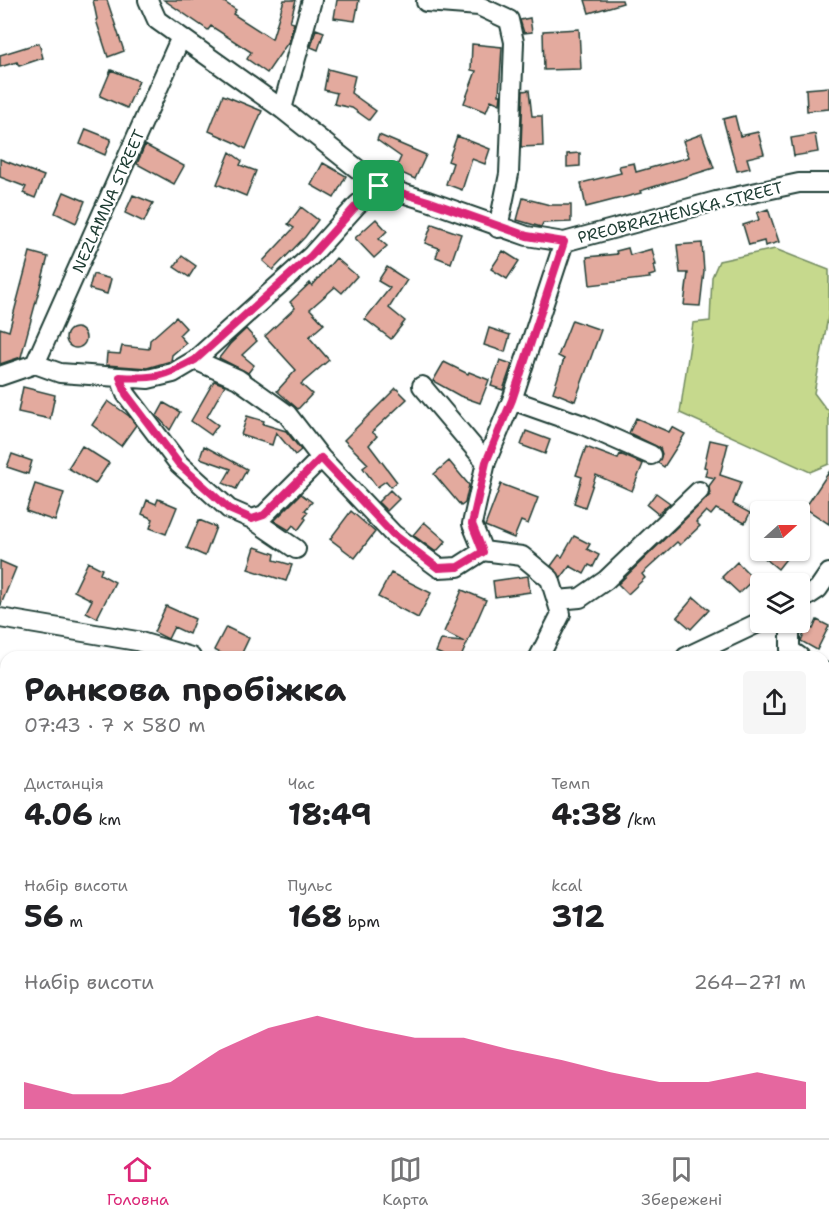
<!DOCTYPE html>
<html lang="uk">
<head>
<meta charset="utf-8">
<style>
	:root { --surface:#fff; --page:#f6f6f6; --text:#202124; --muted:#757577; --line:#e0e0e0; --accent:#db2777 }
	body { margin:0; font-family:"Shantell Sans",sans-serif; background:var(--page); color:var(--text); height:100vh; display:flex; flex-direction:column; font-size:22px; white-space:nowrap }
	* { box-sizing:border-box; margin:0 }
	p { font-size:20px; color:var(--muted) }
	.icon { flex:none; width:33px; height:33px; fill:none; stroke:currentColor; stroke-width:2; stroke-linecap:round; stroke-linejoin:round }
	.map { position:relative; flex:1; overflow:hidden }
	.sheet { position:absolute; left:0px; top:651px; width:830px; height:488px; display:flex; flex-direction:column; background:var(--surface); border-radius:18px 18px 0 0; box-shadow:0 2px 4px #0004 }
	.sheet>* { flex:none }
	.needle { width:39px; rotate:69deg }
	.controls { position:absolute; left:750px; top:501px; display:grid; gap:12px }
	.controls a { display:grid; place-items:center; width:60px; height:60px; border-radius:6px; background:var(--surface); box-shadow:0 2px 4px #0004; font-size:30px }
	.pin { position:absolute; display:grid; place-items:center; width:51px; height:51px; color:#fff; margin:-26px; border-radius:12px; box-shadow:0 3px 9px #0006 }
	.round { display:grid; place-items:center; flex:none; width:63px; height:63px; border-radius:6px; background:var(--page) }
	.summary { display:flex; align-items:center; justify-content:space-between; height:102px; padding:0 24px }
	h1 { font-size:33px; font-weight:700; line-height:45px }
	.stats { display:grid; grid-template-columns:repeat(3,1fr); gap:9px; height:102px; padding:6px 24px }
	.stats div { display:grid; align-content:center }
	.stats b { font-size:30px; font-weight:700 }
	.stats small { font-size:16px; font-weight:400 }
	.stats p { font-size:16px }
	.chart { height:168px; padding:12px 24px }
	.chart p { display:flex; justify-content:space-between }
	.chart svg { width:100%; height:108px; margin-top:6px; fill:var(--accent); opacity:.7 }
	.dock { display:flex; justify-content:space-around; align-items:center; height:84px; border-top:2px solid var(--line); background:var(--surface); font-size:16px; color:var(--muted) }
	.dock a { display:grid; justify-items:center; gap:3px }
	.dock .active { color:var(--accent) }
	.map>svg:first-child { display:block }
	.green { fill:#c6d98d; stroke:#728b60; stroke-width:1.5 }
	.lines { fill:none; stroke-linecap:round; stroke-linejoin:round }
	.stream { stroke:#668fa5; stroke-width:4.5 }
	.building { fill:#e3aa9e; stroke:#1f3d34; stroke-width:1.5 }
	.minor-casing { stroke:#1f3d34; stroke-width:22 }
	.path { stroke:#1f3d34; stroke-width:3; stroke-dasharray:6 4.5; stroke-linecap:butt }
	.minor { stroke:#fff; stroke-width:18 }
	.route-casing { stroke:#fff; stroke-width:12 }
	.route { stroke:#db2777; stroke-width:8 }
	.labels { text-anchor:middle; stroke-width:4.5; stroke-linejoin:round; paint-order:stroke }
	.street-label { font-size:16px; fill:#1f3d34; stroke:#fff }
</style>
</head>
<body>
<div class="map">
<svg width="829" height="1138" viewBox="0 0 829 1138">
	<rect width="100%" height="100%" fill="#fff"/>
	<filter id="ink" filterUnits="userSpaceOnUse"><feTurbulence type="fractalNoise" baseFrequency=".0167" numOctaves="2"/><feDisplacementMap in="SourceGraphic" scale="12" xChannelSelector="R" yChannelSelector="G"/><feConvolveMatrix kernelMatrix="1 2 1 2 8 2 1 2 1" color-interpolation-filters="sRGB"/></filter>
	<g filter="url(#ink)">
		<!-- green -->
		<path class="green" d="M775 249 829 270V312L814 393 826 409 829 410V464L810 472 680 413 693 323 710 321 712 277 719 261Z
			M0 786 6 787V813L0 814Z
			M0 820 6 823V862H0Z
			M0 973 6 981V1110L0 1112Z
			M197 1132H447V1133L445 1138H195Z
			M36 1133V1132L115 1133 114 1138H33Z
			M629 1133 722 1132 723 1137 596 1138Z"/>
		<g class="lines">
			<!-- stream -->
			<path class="stream" d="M0 802H6
				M824 1061V1063"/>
		</g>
		<!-- building -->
		<path class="building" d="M93 0H107L124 51 108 57 96 20 97 19Z
			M164 0H221L236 10 233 14 272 39 284 0H296L290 22 294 23 289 41 267 73 247 59 251 52 211 26 208 30Z
			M337 0H359L355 21 334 18Z
			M585 0H622L623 3 589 13Z
			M530 18 532 32 524 33 520 20Z
			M316 29 324 32 318 50 311 47Z
			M579 29 581 69 544 70 543 31Z
			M39 43 43 58 19 66 17 62 0 67V55Z
			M472 44 502 47 499 95H501L500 104 491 100 486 112 464 103 476 71 471 70Z
			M328 69 355 76 351 93 376 111 369 120 352 108 334 104 337 93 324 90Z
			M111 70 139 81 127 108 100 96Z
			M829 87V109L807 111 806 89Z
			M529 90 532 116H542L543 146 521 147 523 91Z
			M223 95 262 111 246 149 234 142 209 131Z
			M735 116 740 136 758 132 764 154 747 158 750 168 737 171 723 119Z
			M86 129 111 139 105 155 80 144Z
			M702 134 714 168 640 191 641 193 586 207 581 183 621 173 619 166 634 163 636 172 689 157 683 141Z
			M815 134 818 152 794 156 791 138Z
			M379 135 426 155 415 179 395 170 401 157 377 140Z
			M457 136 490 149 485 164 472 159 462 190 446 184 453 163 448 161Z
			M145 145 184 166 174 184 137 164Z
			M230 152 242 161 240 165 256 171 246 196 217 184Z
			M580 153V166L567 167V154Z
			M0 159 44 176 35 198 23 193 26 187 0 177Z
			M323 163 346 176 334 198 311 185Z
			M64 192 85 201 76 223 55 213Z
			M133 195 153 203 144 222 125 213Z
			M523 198 550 205H571V222L543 223 541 227 517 220Z
			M301 207 318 220 305 237 273 270 263 261 294 228 288 224Z
			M768 209 779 242 765 246 764 241 749 245 743 225 759 220 757 213Z
			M376 219 387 231 379 239 387 246 374 258 355 238Z
			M432 224 461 234 451 263 436 257 439 248 425 243Z
			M702 243 704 271 700 306 684 305 688 273H680L677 245Z
			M628 248 630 255 652 249 656 265H654L656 274 649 276 650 278 590 285 587 257 617 254 616 251Z
			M503 251 519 261 507 279 491 269Z
			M30 252 48 257 21 357 0 364V328L9 331Z
			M182 256 196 266 189 277 174 267Z
			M336 258 357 276 342 293 335 287 310 309 324 324 309 337 329 360 301 384 312 394 298 409 277 391 296 370 265 336 295 308 290 302 310 283 312 286Z
			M387 267 407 280 389 308 405 321 391 339 365 319 390 288 378 281Z
			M93 274 111 279 107 294 89 289Z
			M176 317 186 328 179 335 186 343 172 355 171 361 147 368 106 365 107 353 120 354 122 346 149 349 150 340Z
			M572 320 601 330 575 401 553 392 564 359 558 356Z
			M489 328 510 335 505 352 484 345Z
			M66 338a10 10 0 1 1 20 0a10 10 0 1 1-20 0Z
			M246 329 257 341 242 355 254 365 248 373 219 358 230 344Z
			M500 360 512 364 503 390 491 386Z
			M444 362 468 374 469 372 489 380 480 403 460 396 433 381Z
			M214 381 225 385 207 417 218 425 211 435 191 421Z
			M23 387 55 395 50 419 18 412Z
			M396 388 407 399 372 432 377 436 369 445 397 482 391 487 386 481 377 487 363 468 368 464 344 440Z
			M108 401 129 416 136 425 121 446 92 425Z
			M164 403 180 412 170 430 157 416Z
			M247 416 264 421 263 424 286 431 301 450 295 455 276 432 272 445 241 435Z
			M636 418 669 432 672 427 685 434 664 467 658 463 662 454 660 448 629 433Z
			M526 431 550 440 545 454 521 445Z
			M710 440 728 444 720 475 741 482 733 504 750 513 745 523 716 509 711 515 706 511 696 522 700 526 680 545 677 542 642 574 645 578 628 594 618 584 710 495 709 486 715 478 705 476 707 468 704 467Z
			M82 446 109 463 95 484 68 468Z
			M204 446 247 469 236 489 223 483 231 469 200 458Z
			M586 447 618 459 620 454 643 464 632 491 596 475 585 507 574 503 582 477 576 475Z
			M12 454 32 461 28 474 7 467Z
			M449 461 469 485 465 503 461 506 434 474Z
			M829 472V524L805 508Z
			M35 484 64 493 55 521 26 511Z
			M501 484 538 498 528 524 521 521 514 538 485 526Z
			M390 490 399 499 387 511 378 502Z
			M656 493 670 503 658 514 647 505Z
			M301 494 312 502 305 510 308 512 304 517 306 519 298 530 293 525 289 530 274 521Z
			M158 499 177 507 166 534 150 528 153 519 142 514 147 500 156 504Z
			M351 511 375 532 355 558 330 539Z
			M199 520 216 527 205 556 187 548Z
			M424 522 446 541 436 552 413 535Z
			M574 536 590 544 587 549 599 555 593 567 589 565 584 574 570 566 561 578 551 566 559 555 562 557Z
			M255 547 275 554 274 560 292 565 286 581 248 569Z
			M755 550H793L778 569Z
			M0 561 16 568 0 607Z
			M88 562 102 569 100 574 115 582 97 618 86 612 92 600 74 591Z
			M737 562 754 579 739 593 722 577Z
			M391 573 431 593 418 618 378 597Z
			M528 576 530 592 495 597 493 581Z
			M462 590 486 600 461 657H447L436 652 441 640 464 642 444 632Z
			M694 597 709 610 691 629 677 617Z
			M166 606 195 619 189 634 174 627 168 639 154 632Z
			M817 620 829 626 817 650 801 641 807 626 813 629Z
			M226 627 249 638 240 657H229L214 650Z"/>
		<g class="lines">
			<!-- minor casing -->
			<g class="minor-casing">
				<path id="minor" d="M148 0 157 20 282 109 379 186
					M426 2 479 6 509 20 514 42 509 174 498 228
					M282 109 312 0
					M195 360 238 379 287 414 321 458 393 534 439 568 458 567 483 551
					M35 364 181 37
					M0 376 35 364 60 373 148 379 173 373 195 360 311 256 357 205 379 186 428 201 527 236 564 242 716 201 799 183H829
					M120 377 126 394 179 464 229 509 252 519 264 515 321 458
					M422 386 486 462
					M512 400 583 425 651 455
					M252 519 296 549
					M483 551 472 524 486 462 512 400 564 242
					M483 551 522 556 550 579 561 614 539 657
					M557 600 580 598 606 580 699 491
					M800 601 818 589 829 573
					M0 618 137 641 191 657
					M796 622 790 632V650L800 657
					M686 657 760 622
					M824 672 829 675
					M0 939 6 951
					M829 1072V1087"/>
			</g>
			<!-- path -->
			<path class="path" d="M0 1122 6 1119
				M6 1138 7 1132"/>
			<!-- minor -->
			<use href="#minor" class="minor"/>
		</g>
	</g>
	<g class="lines" filter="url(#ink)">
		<!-- route casing -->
		<g class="route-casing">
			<path id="route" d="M379 186 428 201 527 236 564 242 512 400 486 462 472 524 483 552 458 567 438 568 393 534 321 458 264 515 252 519 229 509 179 464 126 394 120 377C155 379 164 377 195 360L311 256 357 205Z"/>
		</g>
		<!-- route -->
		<use href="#route" class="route"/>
	</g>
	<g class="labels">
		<!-- street labels -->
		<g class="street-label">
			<text transform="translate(108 201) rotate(-66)" y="6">NEZLAMNA STREET</text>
			<text transform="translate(680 212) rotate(-14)" y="6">PREOBRAZHENSKA STREET</text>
		</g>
	</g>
</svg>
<div class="controls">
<a><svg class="needle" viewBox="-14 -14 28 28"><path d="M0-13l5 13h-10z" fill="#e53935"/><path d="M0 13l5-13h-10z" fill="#757577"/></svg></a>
<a><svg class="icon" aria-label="layers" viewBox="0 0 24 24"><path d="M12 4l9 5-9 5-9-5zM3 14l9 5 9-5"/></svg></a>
</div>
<div class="pin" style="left:379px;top:186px;background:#1e9e55"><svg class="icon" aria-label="arrive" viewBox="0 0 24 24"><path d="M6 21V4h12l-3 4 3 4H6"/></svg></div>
<section class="sheet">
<div class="summary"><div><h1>Ранкова пробіжка</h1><p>07:43 · 7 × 580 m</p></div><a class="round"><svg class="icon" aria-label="share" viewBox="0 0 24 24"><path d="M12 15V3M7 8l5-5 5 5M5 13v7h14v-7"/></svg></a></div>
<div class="stats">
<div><p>Дистанція</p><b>4.06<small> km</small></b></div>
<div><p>Час</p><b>18:49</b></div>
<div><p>Темп</p><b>4:38<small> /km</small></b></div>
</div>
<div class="stats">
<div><p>Набір висоти</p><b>56<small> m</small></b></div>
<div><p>Пульс</p><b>168<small> bpm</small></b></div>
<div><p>kcal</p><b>312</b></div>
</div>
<div class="chart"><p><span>Набір висоти</span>264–271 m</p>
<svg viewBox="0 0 160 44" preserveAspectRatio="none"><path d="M0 44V33L10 38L20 38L30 33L40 20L50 11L60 6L70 11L80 15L90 15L100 20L110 24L120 29L130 33L140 33L150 29L160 33V44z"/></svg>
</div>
</section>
</div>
<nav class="dock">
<a class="active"><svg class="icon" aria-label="home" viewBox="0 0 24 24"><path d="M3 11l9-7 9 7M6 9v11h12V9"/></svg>Головна</a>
<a><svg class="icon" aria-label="map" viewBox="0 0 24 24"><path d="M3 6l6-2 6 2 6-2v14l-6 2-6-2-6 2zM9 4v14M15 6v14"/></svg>Карта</a>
<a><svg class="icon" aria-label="saved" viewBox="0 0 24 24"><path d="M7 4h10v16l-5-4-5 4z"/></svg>Збережені</a>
</nav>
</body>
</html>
